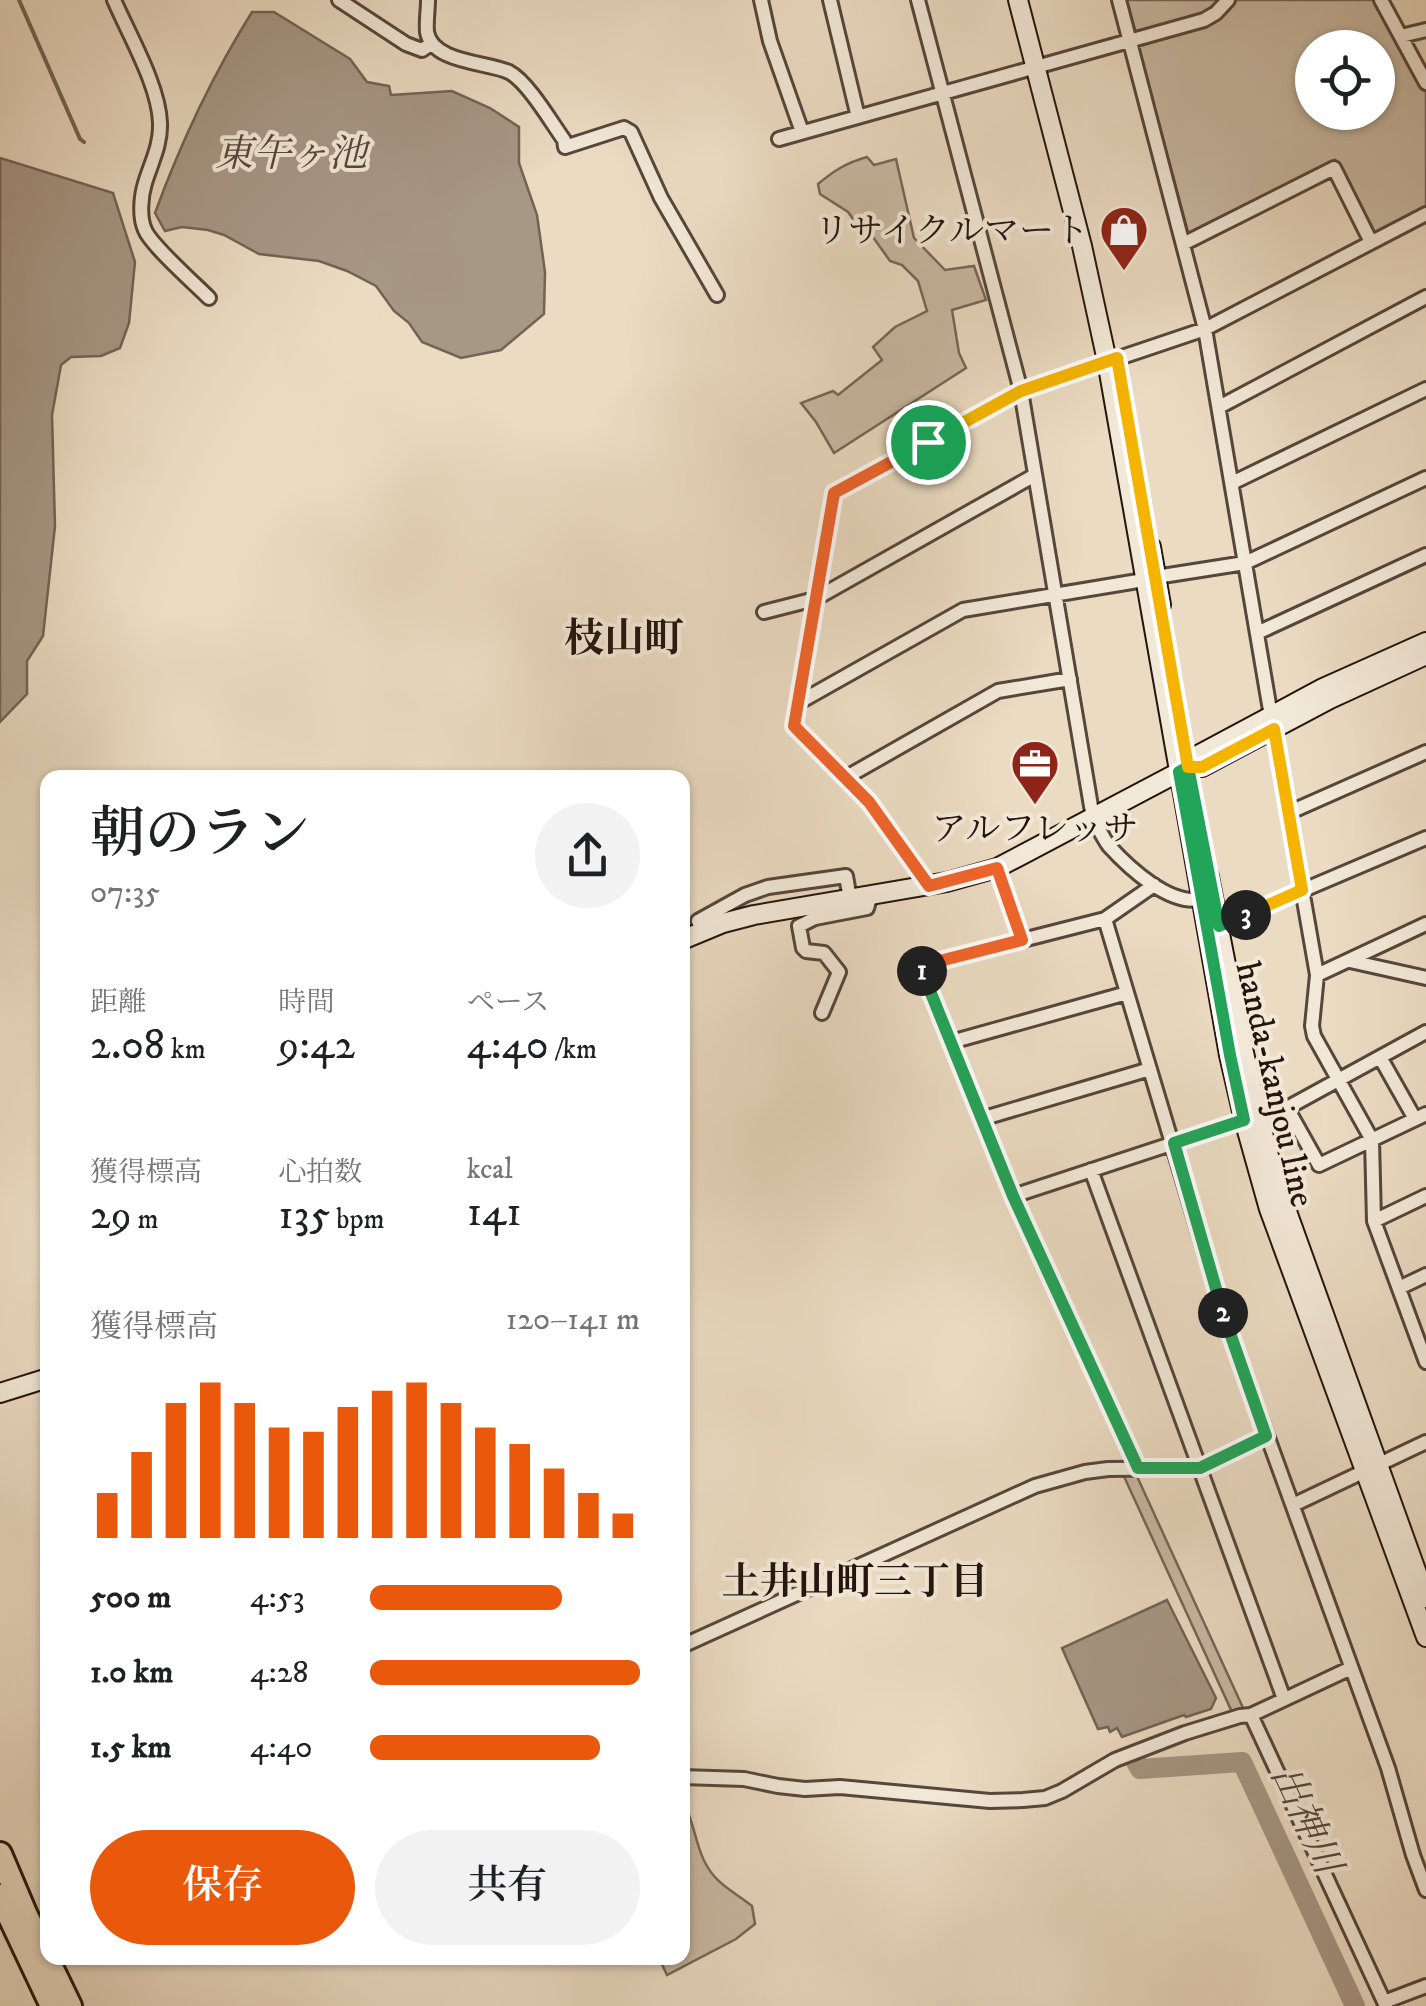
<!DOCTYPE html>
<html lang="ja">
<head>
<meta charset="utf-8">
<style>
	:root { --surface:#fff; --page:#f2f2f2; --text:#202124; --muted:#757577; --accent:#ea580c }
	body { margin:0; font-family:"IM FELL DW Pica","Noto Serif JP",serif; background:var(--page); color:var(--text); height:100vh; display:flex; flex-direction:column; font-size:38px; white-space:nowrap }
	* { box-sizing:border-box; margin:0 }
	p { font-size:32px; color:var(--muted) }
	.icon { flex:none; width:55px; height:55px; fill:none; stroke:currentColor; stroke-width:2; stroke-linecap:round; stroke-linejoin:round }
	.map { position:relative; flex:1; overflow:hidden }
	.side { position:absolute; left:40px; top:770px; width:650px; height:1195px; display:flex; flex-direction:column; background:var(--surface); border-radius:20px; box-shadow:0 2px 8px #0004 }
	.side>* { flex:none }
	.tools { position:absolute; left:1295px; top:30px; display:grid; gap:20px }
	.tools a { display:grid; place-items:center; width:100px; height:100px; border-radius:50%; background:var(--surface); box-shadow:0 2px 8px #0004; font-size:50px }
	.pin { position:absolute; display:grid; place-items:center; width:85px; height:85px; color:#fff; margin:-42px; border:5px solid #fff; border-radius:50%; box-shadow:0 2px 10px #0007 }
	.km { position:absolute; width:50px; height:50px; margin:-25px; border-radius:50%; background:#222; color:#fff; font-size:28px; line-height:50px; text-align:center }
	.round { display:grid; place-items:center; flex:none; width:105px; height:105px; border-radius:52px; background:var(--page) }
	.summary { display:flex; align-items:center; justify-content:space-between; height:170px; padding:0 50px }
	h1 { font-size:55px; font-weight:600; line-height:75px }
	.metrics { display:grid; grid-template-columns:repeat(3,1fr); gap:15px; height:170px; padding:10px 50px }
	.metrics div { display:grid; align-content:center }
	.metrics b { font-size:42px; font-weight:600 }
	.metrics small { font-size:28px; font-weight:400 }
	.metrics p { font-size:28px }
	.chart { height:280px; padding:20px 50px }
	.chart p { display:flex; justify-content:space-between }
	.chart svg { width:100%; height:180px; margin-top:10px; stroke:var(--accent); stroke-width:6 }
	.primary-button { display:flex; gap:20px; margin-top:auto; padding:20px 50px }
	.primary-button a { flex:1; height:115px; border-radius:60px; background:var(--accent); color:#fff; font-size:40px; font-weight:600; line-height:115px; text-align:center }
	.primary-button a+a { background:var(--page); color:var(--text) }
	ul { padding:0 50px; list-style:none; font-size:32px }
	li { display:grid; grid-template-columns:160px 120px 1fr; align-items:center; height:75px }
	li i { height:25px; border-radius:12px; background:var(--accent) }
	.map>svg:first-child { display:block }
	.green { fill:#c9b9a3; stroke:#766658; stroke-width:2.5; fill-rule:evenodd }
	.water { fill:#a79785; stroke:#736355; stroke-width:2.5 }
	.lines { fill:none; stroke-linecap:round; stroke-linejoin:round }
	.stream { stroke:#736355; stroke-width:4 }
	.river { stroke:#a79785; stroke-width:20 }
	.street-casing { stroke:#56463b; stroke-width:18 }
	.secondary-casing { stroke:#24140e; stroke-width:22 }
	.highway-casing { stroke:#24140e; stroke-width:28 }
	.street { stroke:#f2e8d7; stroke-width:12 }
	.secondary { stroke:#f2e8d7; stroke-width:18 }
	.highway { stroke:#ebdbc2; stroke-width:22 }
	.split-1-casing { stroke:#fff; stroke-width:20 }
	.split-2-casing { stroke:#fff; stroke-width:20 }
	.split-3-casing { stroke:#fff; stroke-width:20 }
	.split-4-casing { stroke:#fff; stroke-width:20 }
	.split-1 { stroke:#f0652b; stroke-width:12 }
	.split-2 { stroke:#22a559; stroke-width:12 }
	.split-3 { stroke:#22a559; stroke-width:12 }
	.split-4 { stroke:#f5b400; stroke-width:12 }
	.labels { text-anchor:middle; stroke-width:8; stroke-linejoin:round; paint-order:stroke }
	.poi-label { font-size:35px; fill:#24140e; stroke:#f2e8d7; text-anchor:end }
	.street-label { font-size:35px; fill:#24140e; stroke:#f2e8d7 }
	.water-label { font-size:38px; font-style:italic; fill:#58483e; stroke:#f2e8d7 }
	.neighbourhood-label { font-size:38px; font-weight:bold; fill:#24140e; stroke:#f2e8d7 }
	.quarter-label { font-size:40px; font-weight:bold; fill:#24140e; stroke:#f2e8d7 }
</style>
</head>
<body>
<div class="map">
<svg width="1426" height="2006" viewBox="0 0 1426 2006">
	<rect width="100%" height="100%" fill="#ebdbc2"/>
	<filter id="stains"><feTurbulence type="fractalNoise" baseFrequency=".002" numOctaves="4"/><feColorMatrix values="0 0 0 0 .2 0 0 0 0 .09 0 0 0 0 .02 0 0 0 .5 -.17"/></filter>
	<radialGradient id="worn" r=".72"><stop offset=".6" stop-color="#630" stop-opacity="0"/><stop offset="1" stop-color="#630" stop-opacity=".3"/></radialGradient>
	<!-- green -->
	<path class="green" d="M1127 0H1221C1199 21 1168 24 1139 32L1135 30Z
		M1235 0H1377L1426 91V206L1376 232 1372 230 1335 160 1192 234 1188 232 1138 47 1142 43 1230 7ZM1312 48H1378V112H1312Z
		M867 157 874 165 896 159 914 238 945 270 974 266 986 300 952 310 959 353 966 368 834 453 816 422 801 403 833 391 838 395 882 360 873 347 895 327 927 311 918 281 902 265 890 261 873 237 867 238 848 212 820 194 818 184C835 170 846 163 867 157Z
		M1122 1472H1135L1244 1710 1232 1712Z
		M683 1801C696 1824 695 1854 714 1876 724 1888 740 1896 752 1906L755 1924 736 1939 667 1975 659 1958H682Z"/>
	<!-- water -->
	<path class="water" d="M252 12H274L350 59 367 82 389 86 391 95 452 91 490 108 519 127V163L537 215 545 272 544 314 501 350 461 358 422 342 409 323 394 311 376 286 347 271 319 261 259 254 224 235 208 230 182 227 165 231 155 213C181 142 212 76 252 12Z
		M0 158 113 193 135 262 129 323 120 348 101 356 71 357 61 365 52 415 55 526 43 636 27 661V694L0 722Z
		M1167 1600 1216 1698 1211 1709 1186 1717 1184 1715 1122 1737 1117 1728 1110 1732 1108 1727 1098 1729 1062 1648Z"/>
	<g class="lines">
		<!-- stream -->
		<path class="stream" d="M19 0 80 139 84 142"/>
		<!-- river -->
		<path class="river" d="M1136 1762 1140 1769 1242 1762 1355 2006"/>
		<!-- street casing -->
		<g class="street-casing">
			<path id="street" d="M114 0C129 35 159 86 160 123 161 145 151 163 145 183 141 196 139 217 145 230 151 245 195 284 209 298
				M339 0 406 44 422 50 432 43
				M428 0C428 10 426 22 427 32 432 63 488 62 509 72 528 82 551 122 564 140L565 147 624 128 631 132 661 198 717 295
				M761 0 770 41 802 132
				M830 0 858 117
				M918 0 1021 391 1093 818C1098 827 1103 838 1109 846 1129 868 1170 906 1201 899
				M1119 0 1205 329 1271 716
				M1381 0 1426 83
				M1401 36 1426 30
				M779 139 1204 20 1216 13 1228 0
				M1183 244 1334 168 1371 242
				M1219 407 1426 297
				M1232 483 1426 389
				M1156 577 1245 563 1426 478
				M764 612 815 599 1035 475
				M1257 633 1426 555
				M798 703 963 610 1144 580
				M1274 729 1317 975 1312 1026 1314 1036 1372 1140 1374 1221 1426 1362
				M845 778 998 691 1070 679
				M1288 813 1426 752
				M997 868 1022 940
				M929 885 869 802 794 725 834 493 1021 391 1205 329 1426 214
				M1105 919 1224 1317 1388 1768 1413 1855 1426 1890
				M1219 926 1426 838
				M702 931 698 921 745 895 768 887 846 876 850 899
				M1350 961 1426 978
				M1317 975 1426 924
				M822 1013 839 972 824 953 806 951 803 948 799 926 815 918 867 908 871 895
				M951 1042 1127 993
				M1380 1057 1415 1119
				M1287 1108 1319 1165 1426 1114
				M981 1119 1150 1069
				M1258 1119 1287 1108 1426 1032
				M1091 1170 1284 1699
				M1013 1196 1244 1120
				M1374 1221 1426 1196
				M1399 1288 1426 1275
				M1138 1467 1013 1196 920 966 1105 919 1154 885
				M1293 1505 1426 1442
				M682 1646 1035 1486 1085 1472 1108 1469 1200 1468 1267 1436
				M1251 1715 1386 2006
				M682 1777 744 1779 778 1786 805 1789 840 1787 990 1801 1023 1800 1045 1798 1062 1791 1115 1760 1185 1733 1240 1716 1251 1715 1351 1668
				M1384 2002 1426 1986"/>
		</g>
		<!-- secondary casing -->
		<g class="secondary-casing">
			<path id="secondary" d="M1018 0 1082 246 1107 361 1229 1055 1244 1120 1269 1209 1426 1637
				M1151 547 1161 605
				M1188 767H1202L1330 699 1426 655
				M1209 877C1229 979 1247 1081 1276 1181L1426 1598
				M682 940 723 923 754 915 947 882 997 868 1179 772 1188 767 1200 754 1323 688 1426 642
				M0 1393 48 1378"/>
		</g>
		<!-- highway casing -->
		<g class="highway-casing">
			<path id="highway" d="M0 1854 25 1913 70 2006
				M0 1896 52 2006"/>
		</g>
		<!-- street -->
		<use href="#street" class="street"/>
		<!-- secondary -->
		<use href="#secondary" class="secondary"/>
		<!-- highway -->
		<use href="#highway" class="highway"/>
	</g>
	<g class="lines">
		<!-- split-1 casing -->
		<g class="split-1-casing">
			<path id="split-1" d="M922 971 920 966 1022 940 997 868 929 886 869 802 794 726 834 493 928 442"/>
		</g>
		<!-- split-2 casing -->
		<g class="split-2-casing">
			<path id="split-2" d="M922 971 1013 1196 1138 1468H1200L1266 1436 1223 1313"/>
		</g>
		<!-- split-3 casing -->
		<g class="split-3-casing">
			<path id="split-3" d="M1223 1313 1174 1143 1244 1120 1230 1055 1179 772 1188 767 1219 926 1246 915"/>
		</g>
		<!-- split-4 casing -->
		<g class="split-4-casing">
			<path id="split-4" d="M928 442 1021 391 1117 358 1188 767H1202L1274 729 1302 890 1246 915"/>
		</g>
		<!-- split-1 -->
		<use href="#split-1" class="split-1"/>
		<!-- split-2 -->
		<use href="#split-2" class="split-2"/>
		<!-- split-3 -->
		<use href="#split-3" class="split-3"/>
		<!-- split-4 -->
		<use href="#split-4" class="split-4"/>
	</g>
	<!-- icons -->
	<defs>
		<g id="shop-pin" transform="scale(2.5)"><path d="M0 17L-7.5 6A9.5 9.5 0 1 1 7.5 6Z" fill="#8f2418" stroke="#f2e8d7"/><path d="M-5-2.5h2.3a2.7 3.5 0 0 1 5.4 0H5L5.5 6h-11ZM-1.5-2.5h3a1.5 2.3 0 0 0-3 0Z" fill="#fff"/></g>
		<g id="office-pin" transform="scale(2.5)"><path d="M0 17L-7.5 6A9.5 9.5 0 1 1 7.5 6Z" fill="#8f2418" stroke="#f2e8d7"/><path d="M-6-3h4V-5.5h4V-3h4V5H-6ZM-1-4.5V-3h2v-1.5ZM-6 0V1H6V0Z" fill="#fff"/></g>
	</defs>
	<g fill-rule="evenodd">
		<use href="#shop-pin" x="1124" y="230"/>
		<use href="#office-pin" x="1035" y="764"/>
	</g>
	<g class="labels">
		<!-- poi labels -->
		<g class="poi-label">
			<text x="1089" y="242">リサイクルマート</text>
			<text x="1035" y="840" text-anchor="middle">アルフレッサ</text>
		</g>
		<!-- street labels -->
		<g class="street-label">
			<text transform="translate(1276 1084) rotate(77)" y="12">handa-kanjou line</text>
		</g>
		<!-- water labels -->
		<g class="water-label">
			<text x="291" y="166">東午ヶ池</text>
			<text transform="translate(1307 1819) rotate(65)" y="13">出神川</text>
		</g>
		<!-- neighbourhood labels -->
		<g class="neighbourhood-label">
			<text x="855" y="1594">土井山町三丁目</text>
		</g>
		<!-- quarter labels -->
		<g class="quarter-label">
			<text x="624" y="651">枝山町</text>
		</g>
	</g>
	<rect width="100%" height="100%" filter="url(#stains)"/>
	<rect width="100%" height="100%" fill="url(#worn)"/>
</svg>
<div class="tools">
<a><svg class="icon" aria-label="locate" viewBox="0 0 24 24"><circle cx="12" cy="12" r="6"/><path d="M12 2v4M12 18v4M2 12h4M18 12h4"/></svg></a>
</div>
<div class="pin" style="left:928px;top:442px;background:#1e9e55"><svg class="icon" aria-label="arrive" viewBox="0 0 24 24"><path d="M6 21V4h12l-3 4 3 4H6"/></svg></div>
<b class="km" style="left:922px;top:971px">1</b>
<b class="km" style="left:1223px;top:1313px">2</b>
<b class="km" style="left:1246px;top:915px">3</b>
<section class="side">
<div class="summary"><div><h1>朝のラン</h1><p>07:35</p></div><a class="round"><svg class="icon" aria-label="share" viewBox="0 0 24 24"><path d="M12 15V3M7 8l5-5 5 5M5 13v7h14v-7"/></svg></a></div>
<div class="metrics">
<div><p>距離</p><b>2.08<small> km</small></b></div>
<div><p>時間</p><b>9:42</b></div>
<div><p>ペース</p><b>4:40<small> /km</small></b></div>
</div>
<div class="metrics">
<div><p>獲得標高</p><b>29<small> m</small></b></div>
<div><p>心拍数</p><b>135<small> bpm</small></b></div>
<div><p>kcal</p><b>141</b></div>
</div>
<div class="chart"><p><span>獲得標高</span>120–141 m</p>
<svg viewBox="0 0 160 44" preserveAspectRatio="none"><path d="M5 44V33M15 44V23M25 44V11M35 44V6M45 44V11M55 44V17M65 44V18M75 44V12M85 44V8M95 44V6M105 44V11M115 44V17M125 44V21M135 44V27M145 44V33M155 44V38"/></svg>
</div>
<ul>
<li><b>500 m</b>4:53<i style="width:71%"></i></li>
<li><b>1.0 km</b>4:28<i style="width:100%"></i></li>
<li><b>1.5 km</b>4:40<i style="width:85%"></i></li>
</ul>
<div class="primary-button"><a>保存</a><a>共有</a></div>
</section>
</div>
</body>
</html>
